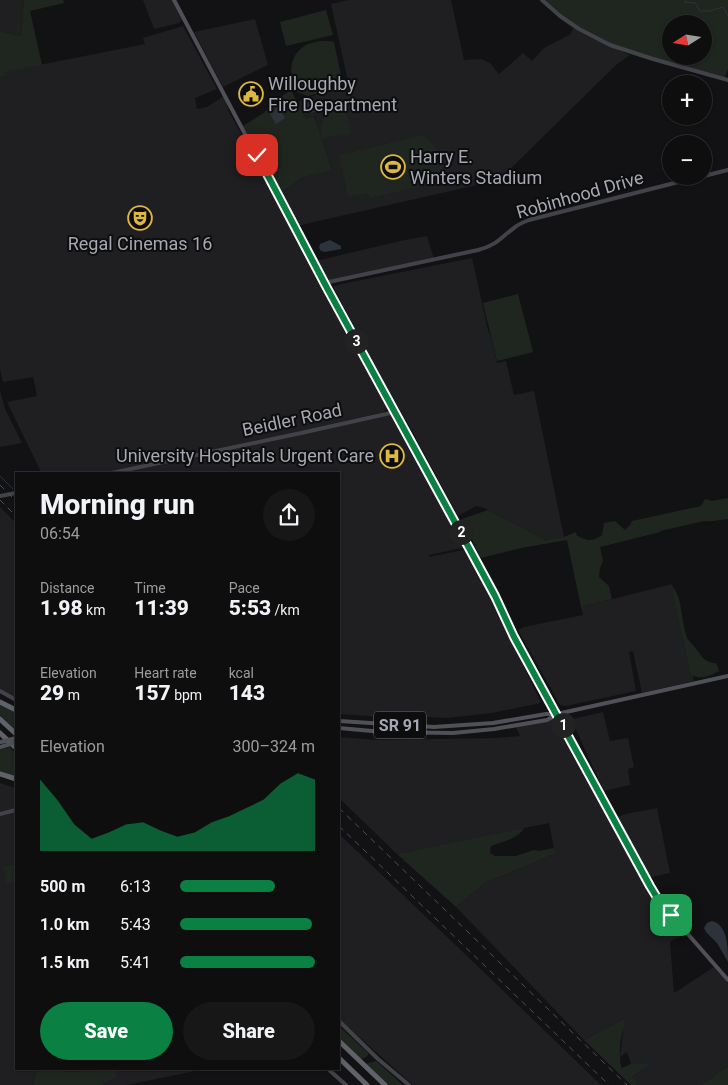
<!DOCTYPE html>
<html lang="en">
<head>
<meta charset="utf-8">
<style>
	:root { --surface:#0e0e0f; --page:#171718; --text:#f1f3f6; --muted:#9b9c9e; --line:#2e2e2f; --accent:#0b8043 }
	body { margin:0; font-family:Roboto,sans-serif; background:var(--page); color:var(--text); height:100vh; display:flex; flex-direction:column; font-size:19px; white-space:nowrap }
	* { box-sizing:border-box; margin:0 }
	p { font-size:16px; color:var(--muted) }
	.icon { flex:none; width:28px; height:28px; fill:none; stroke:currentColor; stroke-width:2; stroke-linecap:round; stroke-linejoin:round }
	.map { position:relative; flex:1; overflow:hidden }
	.drawer { position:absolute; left:15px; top:472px; width:325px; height:598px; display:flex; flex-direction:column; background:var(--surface); border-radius:0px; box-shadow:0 1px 4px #0004,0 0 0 1px var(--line) }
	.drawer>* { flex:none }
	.needle { width:32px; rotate:258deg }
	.buttons { position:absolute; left:662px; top:15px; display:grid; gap:10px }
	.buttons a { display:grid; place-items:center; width:50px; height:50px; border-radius:50%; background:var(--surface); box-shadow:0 1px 4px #0004,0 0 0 1px var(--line); font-size:25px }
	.pin { position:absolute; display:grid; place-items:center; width:42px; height:42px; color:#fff; margin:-21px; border-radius:10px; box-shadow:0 2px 8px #0006 }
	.km { position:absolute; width:25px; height:25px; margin:-12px; border-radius:50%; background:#222; color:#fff; font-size:14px; line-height:25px; text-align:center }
	.round { display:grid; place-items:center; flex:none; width:52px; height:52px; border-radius:26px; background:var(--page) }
	.overview { display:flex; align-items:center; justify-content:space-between; height:85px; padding:0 25px }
	h1 { font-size:28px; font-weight:800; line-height:38px }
	.figures { display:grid; grid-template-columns:repeat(3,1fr); gap:8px; height:85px; padding:5px 25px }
	.figures div { display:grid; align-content:center }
	.figures b { font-size:21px; font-weight:800 }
	.figures small { font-size:14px; font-weight:400 }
	.figures p { font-size:14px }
	.chart { height:140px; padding:10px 25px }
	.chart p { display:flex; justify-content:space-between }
	.chart svg { width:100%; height:90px; margin-top:5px; fill:var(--accent); opacity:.7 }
	.primary-button { display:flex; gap:10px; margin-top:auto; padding:10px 25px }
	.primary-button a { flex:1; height:58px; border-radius:30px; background:var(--accent); color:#fff; font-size:20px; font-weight:800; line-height:58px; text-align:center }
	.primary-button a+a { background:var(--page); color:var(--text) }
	ul { padding:0 25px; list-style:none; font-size:16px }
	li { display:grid; grid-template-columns:80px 60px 1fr; align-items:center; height:38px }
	li i { height:12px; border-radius:6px; background:var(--accent) }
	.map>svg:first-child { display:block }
	.built { fill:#1f1e20 }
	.green { fill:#1f2620; fill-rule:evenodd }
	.water { fill:#2d333b }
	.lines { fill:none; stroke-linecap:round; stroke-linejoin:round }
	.stream { stroke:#2d333b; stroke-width:1 }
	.secondary { stroke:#424348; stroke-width:4 }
	.primary { stroke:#505157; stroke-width:4 }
	.highway { stroke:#606269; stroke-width:5 }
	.rail { stroke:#4d4e53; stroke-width:1; stroke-dasharray:6 5; stroke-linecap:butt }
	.primary-bridge { stroke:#505157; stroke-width:4 }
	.route-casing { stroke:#fff; stroke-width:10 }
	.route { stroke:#0b8043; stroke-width:6 }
	.labels { text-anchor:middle; stroke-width:4; stroke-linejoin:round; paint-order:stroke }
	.shield { fill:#0d0d0e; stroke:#777a81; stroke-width:1 }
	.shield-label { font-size:16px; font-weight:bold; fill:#a5a8b2 }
	.poi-label { font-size:18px; fill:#a5a8b2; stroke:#0d0d0e; text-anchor:start }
	.street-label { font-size:18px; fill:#a5a8b2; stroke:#0d0d0e }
</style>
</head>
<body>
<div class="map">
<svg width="728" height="1085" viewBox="0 0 728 1085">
	<rect width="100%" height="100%" fill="#121214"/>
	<!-- built -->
	<path class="built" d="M0 0H24L21 36 0 31Z
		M143 0H172L182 20 179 23 154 29Z
		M348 0H451L464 60 481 59 490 63 499 74 523 53 532 61 544 48 571 34 573 28 594 39 630 55 616 65 499 180 301 225 299 228 280 193 304 177 332 169 318 130 315 116 306 118 298 103 302 99 349 86 331 4Z
		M255 19 268 65 223 87 194 32Z
		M183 26 217 89 195 98 197 109 207 107 224 96 229 112 284 210 313 269 386 404 387 408 384 412 298 432 99 474H42L7 402 37 396 33 377 3 382 0 369V77L5 76 4 72 145 44 143 38Z
		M427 236 434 259 325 282 315 261 405 240Z
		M472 258 488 330 491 337 497 363 506 361 514 395 534 391 564 537 546 540 484 508 476 506 458 516 406 420 388 390 334 289V286L341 284Z
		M0 390 5 409 22 443 0 447Z
		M394 413 467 547 429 555V557L468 549 541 703 492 713 447 718 410 716 399 718 339 714V474H117L238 448Z
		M0 507 16 523V698L0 689Z
		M672 584 694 681 642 693 633 651 629 652 636 691 566 706 560 705 518 630 524 627 583 615 581 607Z
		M603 712 610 741 628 738 634 767 628 769 630 785 604 791 576 730 573 719Z
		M557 716 647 884 654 900 682 933 681 936 670 942 674 993 714 967 728 983V1066L701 1085H640L632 1077 649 1064H631L627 1052 620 1057 623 1029 626 1023 624 1019 584 1040 456 907 485 883 557 853 554 848 549 823 397 854 339 798V737L378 740 496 738 520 736 516 727 548 721Z
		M0 783 16 788V1069H205L127 1085H0Z
		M657 808 670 873 647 878 615 818 626 814Z
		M339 834 466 955 601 1085H413L339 1019Z"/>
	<!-- green -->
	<path class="green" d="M24 0H63L64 3 30 11 42 65 5 72 6 76 0 77V31L21 36Z
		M542 0H728V69L724 79 619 49 579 29ZM671 24H704V56H671Z
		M326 10 333 35 286 46 280 22Z
		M320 41H329L334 42 343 84 339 88 308 96 297 92C288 75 288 54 308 44 312 43 316 42 320 41Z
		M291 90 306 118 314 116 332 170 304 177 280 193 243 126 265 112V111L269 108 270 104Z
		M344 104 351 132 350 134 322 138C318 120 327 110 344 104Z
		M424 135 441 154 447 180 370 198 368 193 349 197 348 196 339 155Z
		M518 294 533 352 497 361 483 303Z
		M728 498V519L713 521H704L660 531V532L600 547 603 561 600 568 599 577 609 586 612 599 581 607 567 540 521 548 481 558 462 519 488 510 546 540 564 537 576 532 577 536H578C588 541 592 542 602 535L604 523 615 521 625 530 630 525 632 521 701 506 705 499 712 501Z
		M672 586C682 597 681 617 685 631 685 631 687 638 687 638 690 642 694 646 697 650 702 657 706 663 715 663L717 665 719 671C709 676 702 680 691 675L679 621Z
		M0 704 16 712V730L0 715Z
		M10 747 16 754V778L0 772V749Z
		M524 828C518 839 503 841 491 846L490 853 495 856H516L534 850 539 851 554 848 557 853 485 883 456 907 397 854Z
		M16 864V882L7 884 3 867Z
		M624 1019 626 1023C619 1035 619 1054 621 1067L622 1068 631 1064H650L632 1077 640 1085H631L584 1040Z
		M339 1026 368 1053V1055C365 1059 363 1059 359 1058L339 1039Z
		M376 1061 403 1085H388L365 1064Z
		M728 1066V1085H701Z
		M42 1069H60L67 1072 100 1071 107 1069H116L117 1077 103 1083V1085H34L36 1073Z"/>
	<!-- water -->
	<path class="water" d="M321 100 325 101 326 102C323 109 313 115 306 112L304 106 305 103Z
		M276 105 283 106 282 113 285 118 276 124 270 114 275 111Z
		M330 240 341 246V249L325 252 321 251 319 248 320 244Z
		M712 921C728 925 728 948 728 962L717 943 706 932 704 928 707 923Z"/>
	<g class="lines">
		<!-- stream -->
		<path class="stream" d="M686 0 685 2 695 3 700 11H710L723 7 728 16
			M0 476 13 489"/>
		<!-- secondary -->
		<path class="secondary" d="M542 0 560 16 579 29 610 45 653 59 728 80
			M704 176 728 170
			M324 283 478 250C497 245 500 238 514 228 518 224 524 222 529 220L702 176
			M107 474 301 433 395 412
			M0 496 16 493
			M0 691 16 700
			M0 814 16 810
			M339 1021 378 1059 409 1085
			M328 1069 346 1085"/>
		<!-- primary -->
		<path class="primary" d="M174 0 324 283 469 547 495 596 514 637 650 886 659 901 728 980
			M339 721 434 727 493 723 546 714H557L728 676
			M339 728 383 732 453 733 494 729 547 720 556 715"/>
		<!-- highway -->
		<path class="highway" d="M0 702 16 710
			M0 719 16 734
			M0 733 16 748
			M0 774 16 779
			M339 1041 385 1085
			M339 1058 367 1085"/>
		<!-- rail -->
		<path class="rail" d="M0 485 16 501
			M0 500 16 516
			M339 808 627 1085
			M339 826 609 1085"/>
		<!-- primary-bridge -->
		<path class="primary-bridge" d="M1 742 16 738
			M0 747 14 743"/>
	</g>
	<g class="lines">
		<!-- route casing -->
		<g class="route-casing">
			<path id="route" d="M257 155 327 288 469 548 495 596 514 637 650 886 659 901 671 915"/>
		</g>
		<!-- route -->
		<use href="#route" class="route"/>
	</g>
	<!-- icons -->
	<defs>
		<g id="civic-ring" transform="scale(1.25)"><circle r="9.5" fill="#0d0d0e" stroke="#dcb842" stroke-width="1.5"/><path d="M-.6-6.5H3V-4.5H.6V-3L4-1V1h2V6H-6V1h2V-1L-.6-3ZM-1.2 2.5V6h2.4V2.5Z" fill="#dcb842"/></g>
		<g id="stadium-ring" transform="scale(1.25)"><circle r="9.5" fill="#0d0d0e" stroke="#dcb842" stroke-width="1.5"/><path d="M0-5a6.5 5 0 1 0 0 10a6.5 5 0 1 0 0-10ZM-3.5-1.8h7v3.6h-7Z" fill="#dcb842"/></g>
		<g id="theatre-ring" transform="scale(1.25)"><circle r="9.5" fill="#0d0d0e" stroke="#dcb842" stroke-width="1.5"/><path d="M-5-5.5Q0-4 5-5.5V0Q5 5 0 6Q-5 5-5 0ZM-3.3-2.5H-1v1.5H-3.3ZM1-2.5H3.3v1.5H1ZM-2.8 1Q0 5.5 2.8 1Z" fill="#dcb842"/></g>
		<g id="hospital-ring" transform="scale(1.25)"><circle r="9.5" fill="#0d0d0e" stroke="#dcb842" stroke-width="1.5"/><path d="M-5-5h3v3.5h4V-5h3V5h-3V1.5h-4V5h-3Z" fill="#dcb842"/></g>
	</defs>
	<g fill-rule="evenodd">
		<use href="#civic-ring" x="251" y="94"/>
		<use href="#stadium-ring" x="393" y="167"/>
		<use href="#theatre-ring" x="140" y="218"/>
		<use href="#hospital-ring" x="392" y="456"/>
	</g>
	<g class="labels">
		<!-- shield labels -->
		<rect class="shield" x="374" y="711.5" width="52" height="27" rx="4"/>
		<g class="shield-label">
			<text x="400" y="731">SR 91</text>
		</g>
		<!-- poi labels -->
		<g class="poi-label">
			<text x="268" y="90">Willoughby<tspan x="268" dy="21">Fire Department</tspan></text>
			<text x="410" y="163">Harry E.<tspan x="410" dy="21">Winters Stadium</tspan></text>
			<text x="140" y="250" text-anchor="middle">Regal Cinemas 16</text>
			<text x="374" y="462" text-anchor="end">University Hospitals Urgent Care</text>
		</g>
		<!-- street labels -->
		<g class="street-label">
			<text transform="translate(580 195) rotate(-16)" y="6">Robinhood Drive</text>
			<text transform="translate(292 420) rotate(-12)" y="6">Beidler Road</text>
		</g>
	</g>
</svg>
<div class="buttons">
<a><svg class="needle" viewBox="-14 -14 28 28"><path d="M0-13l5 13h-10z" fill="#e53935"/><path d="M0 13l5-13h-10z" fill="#9b9c9e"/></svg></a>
<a>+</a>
<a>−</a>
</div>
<div class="pin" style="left:671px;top:915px;background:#1e9e55"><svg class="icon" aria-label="arrive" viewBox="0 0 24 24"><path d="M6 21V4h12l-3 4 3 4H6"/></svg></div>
<div class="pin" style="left:257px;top:155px;background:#d93025"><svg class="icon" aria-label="check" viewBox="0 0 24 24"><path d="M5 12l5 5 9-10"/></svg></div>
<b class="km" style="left:563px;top:725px">1</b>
<b class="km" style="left:461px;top:532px">2</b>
<b class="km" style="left:356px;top:341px">3</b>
<section class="drawer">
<div class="overview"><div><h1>Morning run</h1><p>06:54</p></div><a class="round"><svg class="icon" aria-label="share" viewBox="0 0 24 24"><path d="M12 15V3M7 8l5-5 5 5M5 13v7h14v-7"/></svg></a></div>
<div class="figures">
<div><p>Distance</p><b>1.98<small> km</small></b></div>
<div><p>Time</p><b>11:39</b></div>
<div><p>Pace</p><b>5:53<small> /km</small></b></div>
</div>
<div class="figures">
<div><p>Elevation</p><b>29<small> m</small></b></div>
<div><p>Heart rate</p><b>157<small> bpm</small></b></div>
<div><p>kcal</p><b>143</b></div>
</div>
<div class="chart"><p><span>Elevation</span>300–324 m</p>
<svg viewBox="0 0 160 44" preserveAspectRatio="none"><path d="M0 44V9L10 19L20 31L30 38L40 35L50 31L60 30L70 34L80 37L90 35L100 30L110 27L120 23L130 19L140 11L150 6L160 9V44z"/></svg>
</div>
<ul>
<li><b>500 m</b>6:13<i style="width:70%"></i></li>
<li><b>1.0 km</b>5:43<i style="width:98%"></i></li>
<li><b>1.5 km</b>5:41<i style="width:100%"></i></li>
</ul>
<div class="primary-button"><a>Save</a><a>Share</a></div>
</section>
</div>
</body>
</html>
